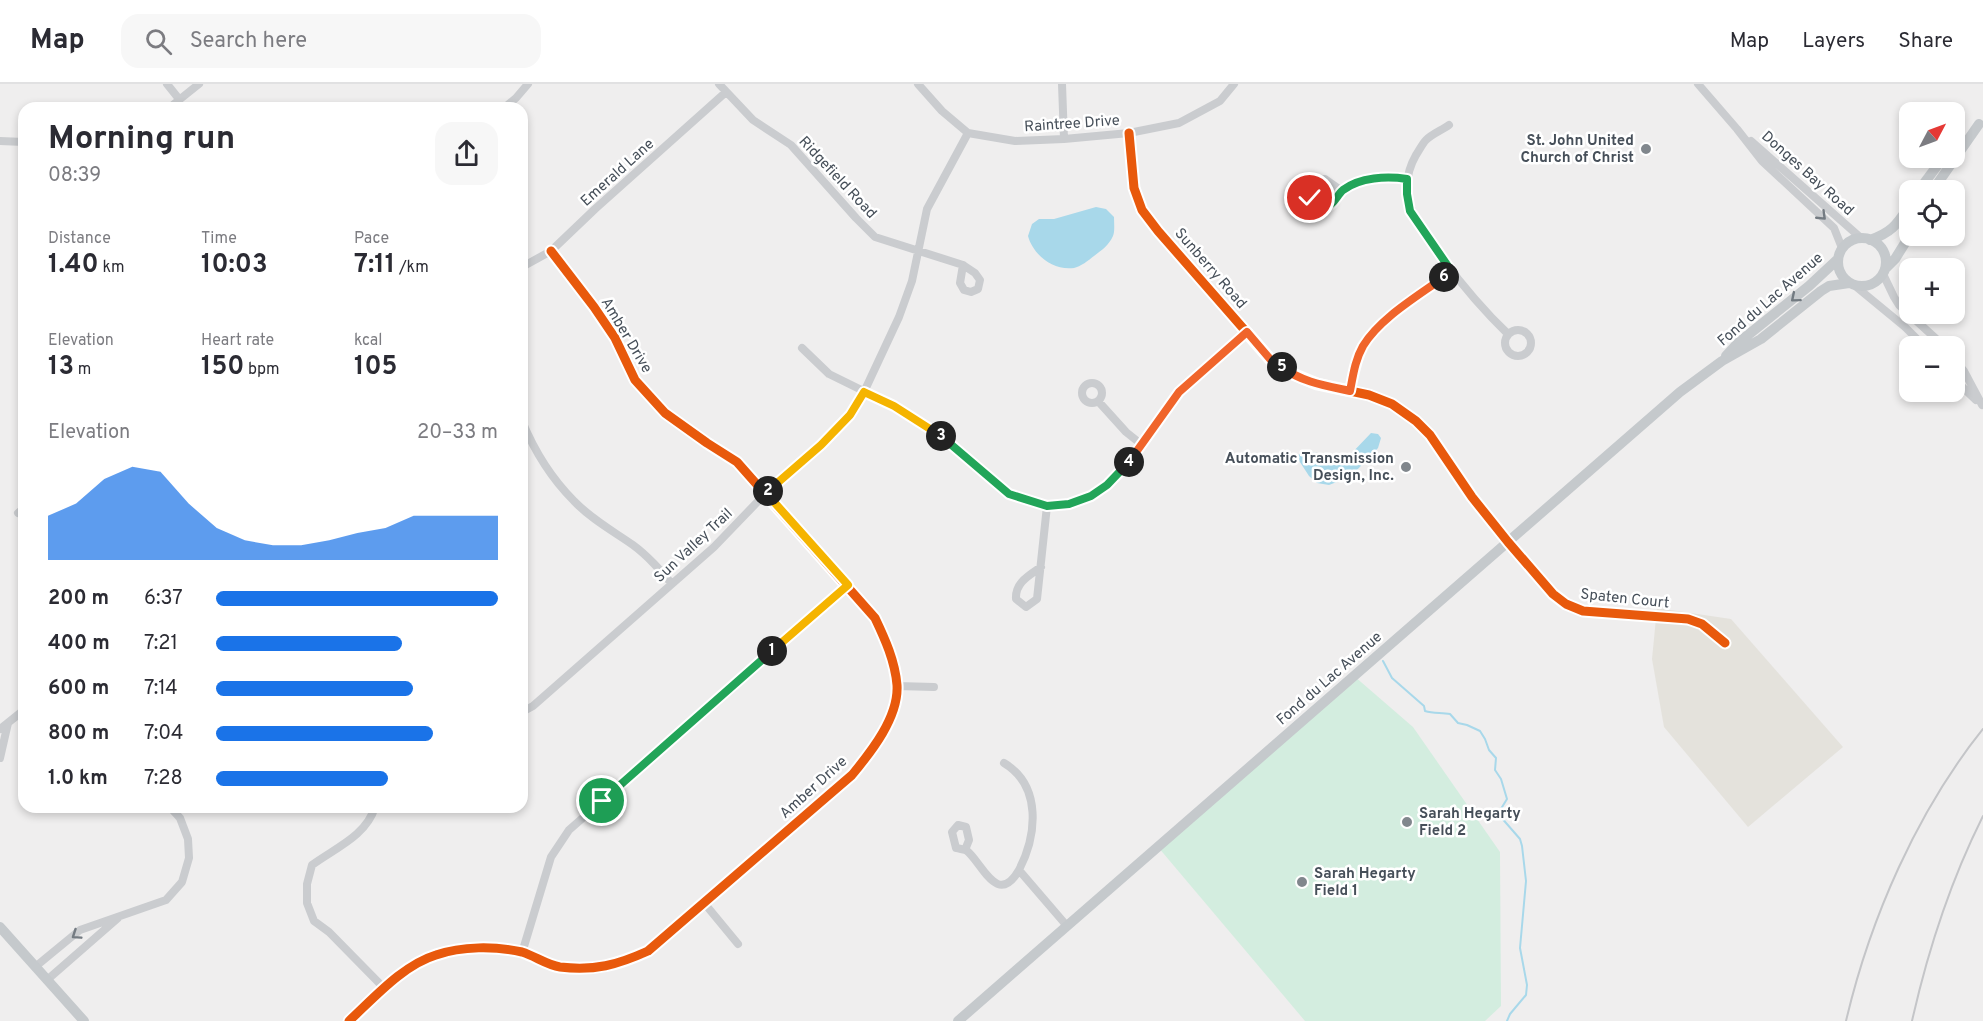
<!DOCTYPE html>
<html lang="en">
<head>
<meta charset="utf-8">
<style>
	:root { --surface:#fff; --page:#f7f7f7; --text:#2b2b33; --muted:#7c7c81; --line:#e1e1e2; --accent:#1a73e8 }
	body { margin:0; font-family:Overpass,sans-serif; background:var(--page); color:var(--text); height:100vh; display:flex; flex-direction:column; font-size:22px; white-space:nowrap }
	* { box-sizing:border-box; margin:0 }
	p { font-size:20px; color:var(--muted) }
	.icon { flex:none; width:33px; height:33px; fill:none; stroke:currentColor; stroke-width:2; stroke-linecap:round; stroke-linejoin:round }
	.map { position:relative; flex:1; overflow:hidden }
	.details { position:absolute; left:18px; top:18px; width:510px; height:711px; display:flex; flex-direction:column; background:var(--surface); border-radius:18px; box-shadow:0 3px 9px #0003 }
	.details>* { flex:none }
	.needle { width:39px; rotate:49deg }
	.tools { position:absolute; left:1899px; top:18px; display:grid; gap:12px }
	.tools a { display:grid; place-items:center; width:66px; height:66px; border-radius:12px; background:var(--surface); box-shadow:0 3px 9px #0003; font-size:30px }
	.pin { position:absolute; display:grid; place-items:center; width:51px; height:51px; color:#fff; margin:-26px; border:3px solid #fff; border-radius:50%; box-shadow:0 2px 6px #0007 }
	.km { position:absolute; width:30px; height:30px; margin:-15px; border-radius:50%; background:#222; color:#fff; font-size:16px; line-height:30px; text-align:center }
	.round { display:grid; place-items:center; flex:none; width:63px; height:63px; border-radius:18px; background:var(--page) }
	.headline { display:flex; align-items:center; justify-content:space-between; height:102px; padding:0 30px }
	h1 { font-size:33px; font-weight:700; line-height:45px }
	.metrics { display:grid; grid-template-columns:repeat(3,1fr); gap:9px; height:102px; padding:6px 30px }
	.metrics div { display:grid; align-content:center }
	.metrics b { font-size:26px; font-weight:700 }
	.metrics small { font-size:16px; font-weight:400 }
	.metrics p { font-size:16px }
	.chart { height:168px; padding:12px 30px }
	.chart p { display:flex; justify-content:space-between }
	.chart svg { width:100%; height:108px; margin-top:6px; fill:var(--accent); opacity:.7 }
	ul { padding:0 30px; list-style:none; font-size:20px }
	li { display:grid; grid-template-columns:96px 72px 1fr; align-items:center; height:45px }
	li i { height:15px; border-radius:8px; background:var(--accent) }
	header { display:flex; align-items:center; gap:36px; box-sizing:border-box; height:84px; padding:0 30px; background:var(--surface); border-bottom:2px solid var(--line) }
	header strong { font-size:28px }
	nav { display:flex; gap:33px; margin-inline-start:auto; font-size:21px }
	.search { width:420px; height:54px; background:var(--page); display:flex; align-items:center; gap:15px; box-sizing:border-box; padding:0 21px; border-radius:18px; color:var(--muted); font-size:22px }
	.map>svg:first-child { display:block }
	.commercial { fill:#e4e2dc }
	.green { fill:#d3eddf }
	.water { fill:#a8d8ea }
	.lines { fill:none; stroke-linecap:round; stroke-linejoin:round }
	.stream { stroke:#a8d8ea; stroke-width:2 }
	.minor { stroke:#cacccf; stroke-width:8 }
	.major { stroke:#c5c9cc; stroke-width:10 }
	.rail { stroke:#c4c5c8; stroke-width:2 }
	.cycleway-casing { stroke:#fff; stroke-width:13 }
	.cycleway { stroke:#e8590c; stroke-width:9 }
	.oneway { stroke:#747b82 }
	.oneway2 { stroke:#727a81 }
	.split-1-casing { stroke:#fff; stroke-width:12 }
	.split-2-casing { stroke:#fff; stroke-width:12 }
	.split-3-casing { stroke:#fff; stroke-width:12 }
	.split-4-casing { stroke:#fff; stroke-width:12 }
	.split-5-casing { stroke:#fff; stroke-width:12 }
	.split-6-casing { stroke:#fff; stroke-width:12 }
	.split-7-casing { stroke:#fff; stroke-width:12 }
	.split-1 { stroke:#22a559; stroke-width:8 }
	.split-2 { stroke:#f5b400; stroke-width:8 }
	.split-3 { stroke:#f5b400; stroke-width:8 }
	.split-4 { stroke:#22a559; stroke-width:8 }
	.split-5 { stroke:#f0652b; stroke-width:8 }
	.split-6 { stroke:#f0652b; stroke-width:8 }
	.split-7 { stroke:#22a559; stroke-width:8 }
	.poi-dot { fill:#81878d; stroke:#fff; stroke-width:2 }
	.labels { text-anchor:middle; stroke-width:5; stroke-linejoin:round; paint-order:stroke }
	.street-label { font-size:15px; fill:#464f59; stroke:#fff }
	.poi-label { font-size:15px; font-weight:bold; fill:#464f59; stroke:#fff; text-anchor:end }
</style>
</head>
<body>
<header>
<strong>Map</strong>
<div class="search"><svg class="icon" aria-label="search" viewBox="0 0 24 24"><circle cx="10" cy="10" r="6"/><path d="M15 15l6 6"/></svg>Search here</div>
<nav><a>Map</a><a>Layers</a><a>Share</a></nav>
</header>
<div class="map">
<svg width="1983" height="937" viewBox="0 0 1983 937">
	<rect width="100%" height="100%" fill="#efeeee"/>
	<!-- commercial -->
	<path class="commercial" d="M1657 524 1731 535 1843 663 1748 743 1664 643 1652 575Z"/>
	<!-- green -->
	<path class="green" d="M1354 592 1413 643 1500 768 1501 922 1485 937H1305L1158 763Z"/>
	<!-- water -->
	<path class="water" d="M1096 123 1106 125 1114 133C1114 139 1115 147 1113 152 1109 161 1102 166 1094 172 1089 176 1080 183 1074 184 1052 187 1033 170 1028 152L1032 140 1039 135H1054Z
		M1371 349 1378 350 1381 354 1378 364 1356 387 1342 396 1329 401 1317 399 1309 392 1298 375 1299 370C1315 365 1332 374 1349 372Z"/>
	<g class="lines">
		<!-- stream -->
		<path class="stream" d="M1383 577 1392 594 1424 622 1425 627C1434 630 1442 628 1450 630L1458 639 1467 641 1480 647 1485 655 1489 666 1496 674 1495 686 1501 695 1507 715 1499 728 1500 732 1520 755 1522 762 1526 797 1520 864 1527 901 1526 911 1510 930 1507 937"/>
		<!-- minor -->
		<path class="minor" d="M167 0 179 15
			M719 0 753 36 791 61 856 134 875 153 963 181 975 189 980 196 978 205 971 208 964 206 960 199 963 181
			M918 0 942 27 968 49 1015 57 1064 55 1129 49 1179 39 1220 17 1234 0
			M1062 0 1064 55
			M1698 0 1737 45 1762 77 1834 144 1842 164
			M169 24 199 0
			M504 24 516 14 528 0
			M1449 41C1442 46 1432 50 1426 56 1422 60 1419 67 1416 71 1393 111 1419 142 1442 174 1462 201 1484 227 1508 250
			M1129 49 1134 104 1142 126 1158 147 1270 275 1288 288 1317 300 1369 311 1392 320 1416 337 1430 351 1472 413 1508 458 1553 510 1566 520 1583 527 1688 535 1702 540 1725 559
			M0 57 24 58
			M1751 57 1861 154
			M1342 107 1325 95 1316 97 1310 104V114L1316 121 1326 123C1334 118 1336 112 1343 106 1360 93 1387 92 1407 95
			M522 183 551 167 595 125 726 8
			M1883 190 1894 213 1899 221 1944 262
			M1854 201 1905 243 1924 262
			M1505 259a13 13 0 1 1 26 0a13 13 0 1 1-26 0Z
			M802 264 829 290 894 322 934 346 1009 410 1047 422 1069 420 1091 412 1107 401 1126 382 1179 307 1247 248
			M1954 275 1964 287 1982 321
			M1954 295 1976 316
			M1082 309a10 10 0 1 1 20 0a10 10 0 1 1-20 0Z
			M1350 307C1353 292 1355 276 1363 262 1380 234 1425 207 1452 187
			M1098 317 1126 348 1141 360
			M522 337C534 366 552 395 574 417 591 435 613 447 633 461 648 472 660 486 672 500
			M18 429 24 424
			M1041 483C1028 492 1015 499 1016 515L1026 523 1037 515 1047 422
			M897 602 934 603
			M522 628 533 622 714 463 766 409 821 361 850 331 864 308 899 233 912 197 927 125 968 49
			M0 645 24 626
			M0 674 8 639
			M1004 679C1042 702 1037 751 1019 786L1067 842
			M375 723C366 752 335 764 312 781L307 800V819L314 837 329 848 385 905
			M965 766 969 756 966 743 958 741 952 748 956 764C958 764 964 766 966 766 982 778 997 824 1019 786
			M705 820 738 860
			M522 869 551 773 569 746 848 501
			M35 883 80 846 166 816 182 798 189 774 188 755 180 734 170 723
			M47 896 118 834
			M349 937C374 914 403 881 436 871 462 862 495 862 522 868 535 872 547 881 560 883 595 887 617 881 648 867L852 691C871 668 899 633 897 601 895 577 885 555 875 534L737 378 707 359 665 329 635 296 615 254 594 223 551 167"/>
		<!-- major -->
		<path class="major" d="M1919 106 1943 74
			M1933 106 1979 40
			M1838 178a24 24 0 1 1 48 0a24 24 0 1 1-48 0Z
			M1870 156C1893 148 1897 140 1910 121
			M1885 185 1895 175 1910 151
			M1726 272 1738 259 1809 202 1838 175
			M0 843 84 937
			M958 937 1680 308 1722 277 1761 255 1821 207 1829 202 1849 199"/>
		<!-- rail -->
		<path class="rail" d="M1846 937C1870 835 1917 727 1983 645
			M1912 937C1928 866 1950 798 1983 732"/>
		<!-- cycleway casing -->
		<g class="cycleway-casing">
			<path id="cycleway" d="M1129 49 1134 104 1142 126 1158 147 1270 275 1288 288 1317 300 1369 311 1392 320 1416 337 1430 351 1472 413 1508 458 1553 510 1566 520 1583 527 1688 535 1702 540 1725 559
				M349 937C374 914 403 881 436 871 462 862 495 862 522 868 535 872 547 881 560 883 595 887 617 881 648 867L852 691C871 668 899 633 897 601 895 577 885 555 875 534L737 378 707 359 665 329 635 296 615 254 594 223 551 167"/>
		</g>
		<!-- cycleway -->
		<use href="#cycleway" class="cycleway"/>
	</g>
	<!-- one-way arrows -->
	<defs><path id="oneway-chevron" d="M-2-3.5L2.5 0L-2 3.5" fill="none" stroke-width="1.6" stroke-linecap="round" stroke-linejoin="round" transform="scale(1.5)"/></defs>
	<g class="oneway">
		<use href="#oneway-chevron" transform="translate(1822 132) rotate(44)"/>
		<use href="#oneway-chevron" transform="translate(76 851) rotate(146)"/>
	</g>
	<use class="oneway2" href="#oneway-chevron" transform="translate(1795 214) rotate(140)"/>
	<g class="lines">
		<!-- split-1 casing -->
		<g class="split-1-casing">
			<path id="split-1" d="M602 717 772 567"/>
		</g>
		<!-- split-2 casing -->
		<g class="split-2-casing">
			<path id="split-2" d="M768 407 766 409 848 501 772 567"/>
		</g>
		<!-- split-3 casing -->
		<g class="split-3-casing">
			<path id="split-3" d="M768 407 821 361 850 331 864 308 894 322 941 352"/>
		</g>
		<!-- split-4 casing -->
		<g class="split-4-casing">
			<path id="split-4" d="M941 352 1009 410 1047 422 1069 420 1091 412 1107 401 1129 378"/>
		</g>
		<!-- split-5 casing -->
		<g class="split-5-casing">
			<path id="split-5" d="M1129 378 1179 308 1247 248 1270 275 1282 283"/>
		</g>
		<!-- split-6 casing -->
		<g class="split-6-casing">
			<path id="split-6" d="M1282 283C1301 298 1327 302 1350 307 1353 292 1355 276 1363 262 1380 234 1418 212 1444 193"/>
		</g>
		<!-- split-7 casing -->
		<g class="split-7-casing">
			<path id="split-7" d="M1310 114C1314 119 1318 124 1326 123 1334 121 1337 111 1343 106 1360 93 1387 92 1407 95V110L1410 127 1452 188 1444 193"/>
		</g>
		<!-- split-1 -->
		<use href="#split-1" class="split-1"/>
		<!-- split-2 -->
		<use href="#split-2" class="split-2"/>
		<!-- split-3 -->
		<use href="#split-3" class="split-3"/>
		<!-- split-4 -->
		<use href="#split-4" class="split-4"/>
		<!-- split-5 -->
		<use href="#split-5" class="split-5"/>
		<!-- split-6 -->
		<use href="#split-6" class="split-6"/>
		<!-- split-7 -->
		<use href="#split-7" class="split-7"/>
	</g>
	<!-- markers -->
	<g class="poi-dot">
		<circle cx="1646" cy="65" r="6"/>
		<circle cx="1406" cy="383" r="6"/>
		<circle cx="1407" cy="738" r="6"/>
		<circle cx="1302" cy="798" r="6"/>
	</g>
	<g class="labels">
		<!-- street labels -->
		<g class="street-label">
			<text transform="translate(1072 39) rotate(-4)" y="5">Raintree Drive</text>
			<text transform="translate(617 88) rotate(-42)" y="5">Emerald Lane</text>
			<text transform="translate(1808 89) rotate(42)" y="5">Donges Bay Road</text>
			<text transform="translate(838 93) rotate(47)" y="5">Ridgefield Road</text>
			<text transform="translate(1211 184) rotate(49)" y="5">Sunberry Road</text>
			<text transform="translate(1770 215) rotate(-41)" y="5">Fond du Lac Avenue</text>
			<text transform="translate(627 251) rotate(59)" y="5">Amber Drive</text>
			<text transform="translate(693 461) rotate(-43)" y="5">Sun Valley Trail</text>
			<text transform="translate(1625 514) rotate(6)" y="5">Spaten Court</text>
			<text transform="translate(1329 594) rotate(-41)" y="5">Fond du Lac Avenue</text>
			<text transform="translate(813 703) rotate(-42)" y="5">Amber Drive</text>
		</g>
		<!-- poi labels -->
		<g class="poi-label">
			<text x="1634" y="61">St. John United<tspan x="1634" dy="17">Church of Christ</tspan></text>
			<text x="1394" y="379">Automatic Transmission<tspan x="1394" dy="17">Design, Inc.</tspan></text>
			<text x="1419" y="734" text-anchor="start">Sarah Hegarty<tspan x="1419" dy="17">Field 2</tspan></text>
			<text x="1314" y="794" text-anchor="start">Sarah Hegarty<tspan x="1314" dy="17">Field 1</tspan></text>
		</g>
	</g>
</svg>
<div class="tools">
<a><svg class="needle" viewBox="-14 -14 28 28"><path d="M0-13l5 13h-10z" fill="#e53935"/><path d="M0 13l5-13h-10z" fill="#7c7c81"/></svg></a>
<a><svg class="icon" aria-label="locate" viewBox="0 0 24 24"><circle cx="12" cy="12" r="6"/><path d="M12 2v4M12 18v4M2 12h4M18 12h4"/></svg></a>
<a>+</a>
<a>−</a>
</div>
<div class="pin" style="left:602px;top:717px;background:#1e9e55"><svg class="icon" aria-label="arrive" viewBox="0 0 24 24"><path d="M6 21V4h12l-3 4 3 4H6"/></svg></div>
<div class="pin" style="left:1310px;top:114px;background:#d93025"><svg class="icon" aria-label="check" viewBox="0 0 24 24"><path d="M5 12l5 5 9-10"/></svg></div>
<b class="km" style="left:772px;top:567px">1</b>
<b class="km" style="left:768px;top:407px">2</b>
<b class="km" style="left:941px;top:352px">3</b>
<b class="km" style="left:1129px;top:378px">4</b>
<b class="km" style="left:1282px;top:283px">5</b>
<b class="km" style="left:1444px;top:193px">6</b>
<section class="details">
<div class="headline"><div><h1>Morning run</h1><p>08:39</p></div><a class="round"><svg class="icon" aria-label="share" viewBox="0 0 24 24"><path d="M12 15V3M7 8l5-5 5 5M5 13v7h14v-7"/></svg></a></div>
<div class="metrics">
<div><p>Distance</p><b>1.40<small> km</small></b></div>
<div><p>Time</p><b>10:03</b></div>
<div><p>Pace</p><b>7:11<small> /km</small></b></div>
</div>
<div class="metrics">
<div><p>Elevation</p><b>13<small> m</small></b></div>
<div><p>Heart rate</p><b>150<small> bpm</small></b></div>
<div><p>kcal</p><b>105</b></div>
</div>
<div class="chart"><p><span>Elevation</span>20–33 m</p>
<svg viewBox="0 0 160 44" preserveAspectRatio="none"><path d="M0 44V26L10 21L20 11L30 6L40 8L50 21L60 31L70 36L80 38L90 38L100 36L110 33L120 31L130 26L140 26L150 26L160 26V44z"/></svg>
</div>
<ul>
<li><b>200 m</b>6:37<i style="width:100%"></i></li>
<li><b>400 m</b>7:21<i style="width:66%"></i></li>
<li><b>600 m</b>7:14<i style="width:70%"></i></li>
<li><b>800 m</b>7:04<i style="width:77%"></i></li>
<li><b>1.0 km</b>7:28<i style="width:61%"></i></li>
</ul>
</section>
</div>
</body>
</html>
